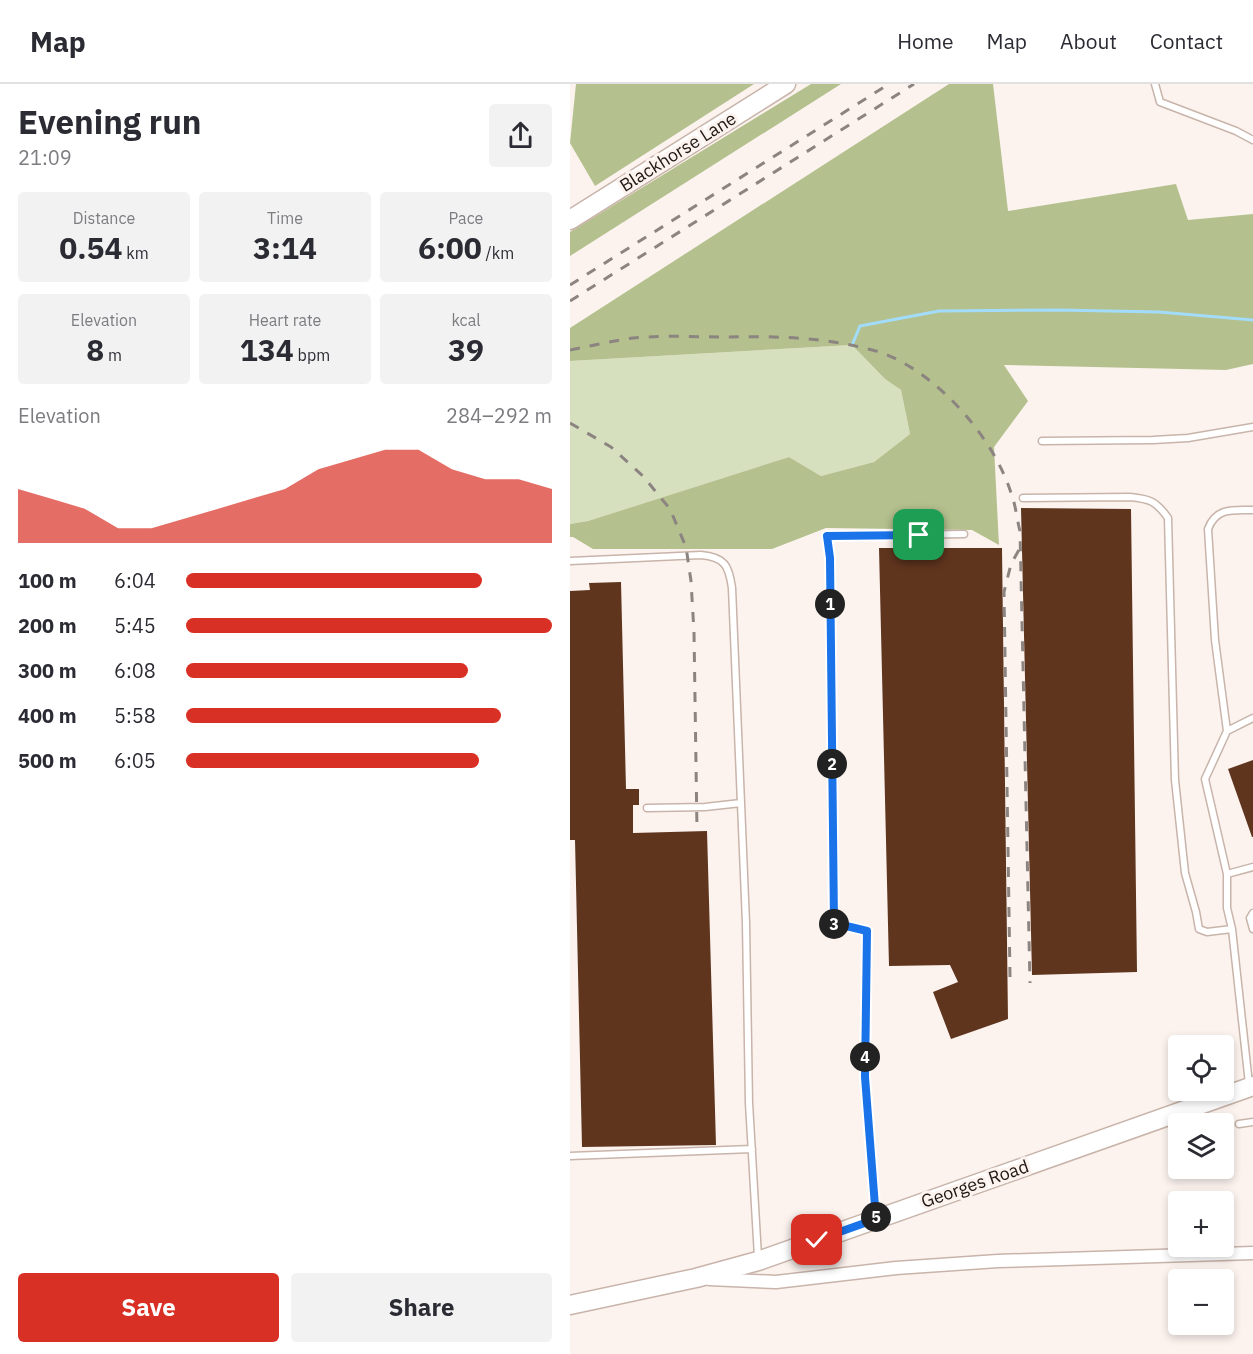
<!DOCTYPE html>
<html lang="en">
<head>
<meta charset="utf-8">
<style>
	:root { --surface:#fff; --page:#f2f2f3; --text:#2b2b33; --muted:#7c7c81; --line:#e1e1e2; --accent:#d93025 }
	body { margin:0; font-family:"IBM Plex Sans",sans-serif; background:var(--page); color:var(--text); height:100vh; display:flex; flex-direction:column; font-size:22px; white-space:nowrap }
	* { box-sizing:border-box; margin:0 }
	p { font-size:20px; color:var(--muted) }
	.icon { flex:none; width:33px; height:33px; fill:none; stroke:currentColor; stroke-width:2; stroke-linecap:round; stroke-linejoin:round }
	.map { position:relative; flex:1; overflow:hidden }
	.side { display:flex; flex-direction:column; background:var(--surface); width:570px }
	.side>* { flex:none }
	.fabs { position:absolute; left:598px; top:951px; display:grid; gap:12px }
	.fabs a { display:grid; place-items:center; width:66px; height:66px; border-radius:6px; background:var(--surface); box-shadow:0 3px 9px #0003; font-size:30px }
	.pin { position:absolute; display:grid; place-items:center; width:51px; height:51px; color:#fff; margin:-26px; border-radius:12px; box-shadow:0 3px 9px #0006 }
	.km { position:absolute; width:30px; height:30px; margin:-15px; border-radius:50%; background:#222; color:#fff; font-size:16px; line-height:30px; text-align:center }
	.round { display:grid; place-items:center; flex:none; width:63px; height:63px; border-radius:6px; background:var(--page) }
	.overview { display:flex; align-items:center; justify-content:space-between; height:102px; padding:0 18px }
	h1 { font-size:33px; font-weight:700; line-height:45px }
	.stats { display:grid; grid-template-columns:repeat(3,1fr); gap:9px; height:102px; padding:6px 18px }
	.stats div { display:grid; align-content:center; border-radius:6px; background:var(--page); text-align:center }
	.stats b { font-size:30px; font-weight:700 }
	.stats small { font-size:16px; font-weight:400 }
	.stats p { font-size:16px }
	.chart { height:168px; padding:12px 18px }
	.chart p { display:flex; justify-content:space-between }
	.chart svg { width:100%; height:108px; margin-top:6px; fill:var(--accent); opacity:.7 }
	.action { display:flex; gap:12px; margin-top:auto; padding:12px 18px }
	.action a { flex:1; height:69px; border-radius:6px; background:var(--accent); color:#fff; font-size:24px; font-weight:700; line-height:69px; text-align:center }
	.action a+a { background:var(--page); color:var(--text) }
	ul { padding:0 18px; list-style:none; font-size:20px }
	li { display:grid; grid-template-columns:96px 72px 1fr; align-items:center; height:45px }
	li i { height:15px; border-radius:8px; background:var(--accent) }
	header { display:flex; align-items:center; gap:36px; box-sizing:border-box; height:84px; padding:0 30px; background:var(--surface); border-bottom:2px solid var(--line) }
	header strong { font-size:28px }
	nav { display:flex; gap:33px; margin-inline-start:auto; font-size:21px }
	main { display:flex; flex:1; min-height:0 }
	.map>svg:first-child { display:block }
	.green { fill:#d7e0be }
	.forest { fill:#b4c08d }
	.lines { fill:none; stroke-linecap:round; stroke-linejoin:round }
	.stream { stroke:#a3dcfa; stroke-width:3 }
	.building { fill:#60351e }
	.lane-casing { stroke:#c8b4aa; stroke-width:9 }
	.street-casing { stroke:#c8b4aa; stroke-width:15 }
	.secondary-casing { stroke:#c8b4aa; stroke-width:21 }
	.lane { stroke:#fff; stroke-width:6 }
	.street { stroke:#fff; stroke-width:12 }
	.secondary { stroke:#fff; stroke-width:18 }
	.rail { stroke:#8c8480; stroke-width:3; stroke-dasharray:10 10; stroke-linecap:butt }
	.route-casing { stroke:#fff; stroke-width:12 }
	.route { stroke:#1a73e8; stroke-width:8 }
	.labels { text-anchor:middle; stroke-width:6; stroke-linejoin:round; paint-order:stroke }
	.street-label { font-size:18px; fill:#1e1713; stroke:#fcf3ef }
</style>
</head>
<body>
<header>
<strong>Map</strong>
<nav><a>Home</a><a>Map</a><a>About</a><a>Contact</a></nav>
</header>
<main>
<section class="side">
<div class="overview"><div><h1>Evening run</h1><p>21:09</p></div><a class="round"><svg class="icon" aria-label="share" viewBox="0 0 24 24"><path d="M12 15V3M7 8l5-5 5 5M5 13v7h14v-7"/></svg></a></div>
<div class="stats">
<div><p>Distance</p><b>0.54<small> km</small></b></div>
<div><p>Time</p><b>3:14</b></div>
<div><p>Pace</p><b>6:00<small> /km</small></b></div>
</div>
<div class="stats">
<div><p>Elevation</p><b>8<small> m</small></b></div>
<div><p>Heart rate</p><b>134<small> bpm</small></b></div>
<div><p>kcal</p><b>39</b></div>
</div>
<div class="chart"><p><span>Elevation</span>284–292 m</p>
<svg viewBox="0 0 160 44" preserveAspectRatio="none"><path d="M0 44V22L10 26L20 30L30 38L40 38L50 34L60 30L70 26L80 22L90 14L100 10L110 6L120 6L130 14L140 18L150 18L160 22V44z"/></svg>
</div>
<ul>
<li><b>100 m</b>6:04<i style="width:81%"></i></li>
<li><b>200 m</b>5:45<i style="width:100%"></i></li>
<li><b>300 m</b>6:08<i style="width:77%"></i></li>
<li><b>400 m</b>5:58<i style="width:86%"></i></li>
<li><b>500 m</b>6:05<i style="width:80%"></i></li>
</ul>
<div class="action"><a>Save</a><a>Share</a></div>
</section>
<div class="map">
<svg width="683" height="1270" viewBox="0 0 683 1270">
	<rect width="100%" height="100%" fill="#fcf3ef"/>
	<!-- green -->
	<path class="green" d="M282 261 315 295 331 306 340 350 304 378 251 392 219 373 18 437 0 440V277Z"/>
	<!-- forest -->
	<path class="forest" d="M6 0H184L25 102 0 59Z
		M241 0H271L0 172V148Z
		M379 0H423L438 127 606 100 618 136 683 130V280L656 286 434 281 458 317 424 363 429 461 402 446 256 444 202 465H23L3 453H0V440L18 437 219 373 251 392 304 378 340 350 331 306 315 295 282 261 0 277V244Z"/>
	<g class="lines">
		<!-- stream -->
		<path class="stream" d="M282 261 290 242 369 227 489 226 589 228 683 236"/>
	</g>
	<!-- building -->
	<path class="building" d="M451 424 561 425 567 888 462 891Z
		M309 464H432L438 935 381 955 363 908 388 898 380 881 319 882Z
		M51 498 56 705H69V721H63V749L137 747 146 1061 12 1063 5 756H0V507L20 506 19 499Z
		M683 676V753H682L658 685Z"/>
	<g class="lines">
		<!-- lane casing -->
		<g class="lane-casing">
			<path id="lane" d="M585 0 590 18 666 47 683 56
				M472 357 583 356 618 354 683 343
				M453 414 560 413C580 415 586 417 598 434L605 696 615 789 626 828 629 845 637 848 662 845
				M0 477 131 471C155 473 159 482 162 504L176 839 179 1019 188 1173
				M657 647 645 556 638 445C646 423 664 426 683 426
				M77 724 135 723 171 719
				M657 790 683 783
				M683 829 680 834 683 845
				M679 1000 662 845 657 824V790L635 695 657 647 683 634
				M669 1040 683 1038
				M0 1072 182 1065
				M306 1132 295 993 297 847 264 839 260 474 257 452 394 450"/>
		</g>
		<!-- street casing -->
		<g class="street-casing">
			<path id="street" d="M139 1195 206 1198 326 1184 428 1177 683 1169"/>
		</g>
		<!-- secondary casing -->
		<g class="secondary-casing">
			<path id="secondary" d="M0 136 216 0
				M0 1221 126 1194 188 1177 683 1002"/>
		</g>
		<!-- lane -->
		<use href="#lane" class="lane"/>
		<!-- street -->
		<use href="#street" class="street"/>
		<!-- secondary -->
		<use href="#secondary" class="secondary"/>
		<!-- rail -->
		<path class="rail" d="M0 201 319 0
			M0 217 344 0
			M0 266C21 262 42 257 63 254 94 251 127 253 158 253 203 252 249 253 294 264 301 266 309 267 315 270 370 292 425 355 442 412 446 423 447 436 450 447L460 899
			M0 339 41 363 73 392 100 425 116 463 121 497 124 548 127 746
			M440 893 434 508 441 480 450 464"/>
	</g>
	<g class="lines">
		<!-- route casing -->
		<g class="route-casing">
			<path id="route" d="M247 1156 306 1135 295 993 297 847 264 839 260 474 257 452 349 451"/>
		</g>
		<!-- route -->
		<use href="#route" class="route"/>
	</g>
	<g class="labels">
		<!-- street labels -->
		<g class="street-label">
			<text transform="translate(108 68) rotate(-32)" y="6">Blackhorse Lane</text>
			<text transform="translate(405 1100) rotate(-19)" y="6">Georges Road</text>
		</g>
	</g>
</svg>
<div class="fabs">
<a><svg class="icon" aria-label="locate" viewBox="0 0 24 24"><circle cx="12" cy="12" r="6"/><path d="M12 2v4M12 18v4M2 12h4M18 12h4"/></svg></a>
<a><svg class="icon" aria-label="layers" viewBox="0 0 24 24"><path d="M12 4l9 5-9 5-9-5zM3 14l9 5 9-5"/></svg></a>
<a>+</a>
<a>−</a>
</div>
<div class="pin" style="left:349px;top:451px;background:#1e9e55"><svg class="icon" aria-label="arrive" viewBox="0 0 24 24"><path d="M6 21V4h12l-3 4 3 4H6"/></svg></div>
<div class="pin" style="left:247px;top:1156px;background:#d93025"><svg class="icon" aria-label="check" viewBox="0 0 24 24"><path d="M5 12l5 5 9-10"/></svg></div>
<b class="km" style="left:260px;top:520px">1</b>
<b class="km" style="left:262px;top:680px">2</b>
<b class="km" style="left:264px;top:840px">3</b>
<b class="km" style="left:295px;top:973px">4</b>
<b class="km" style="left:306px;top:1133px">5</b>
</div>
</main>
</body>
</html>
